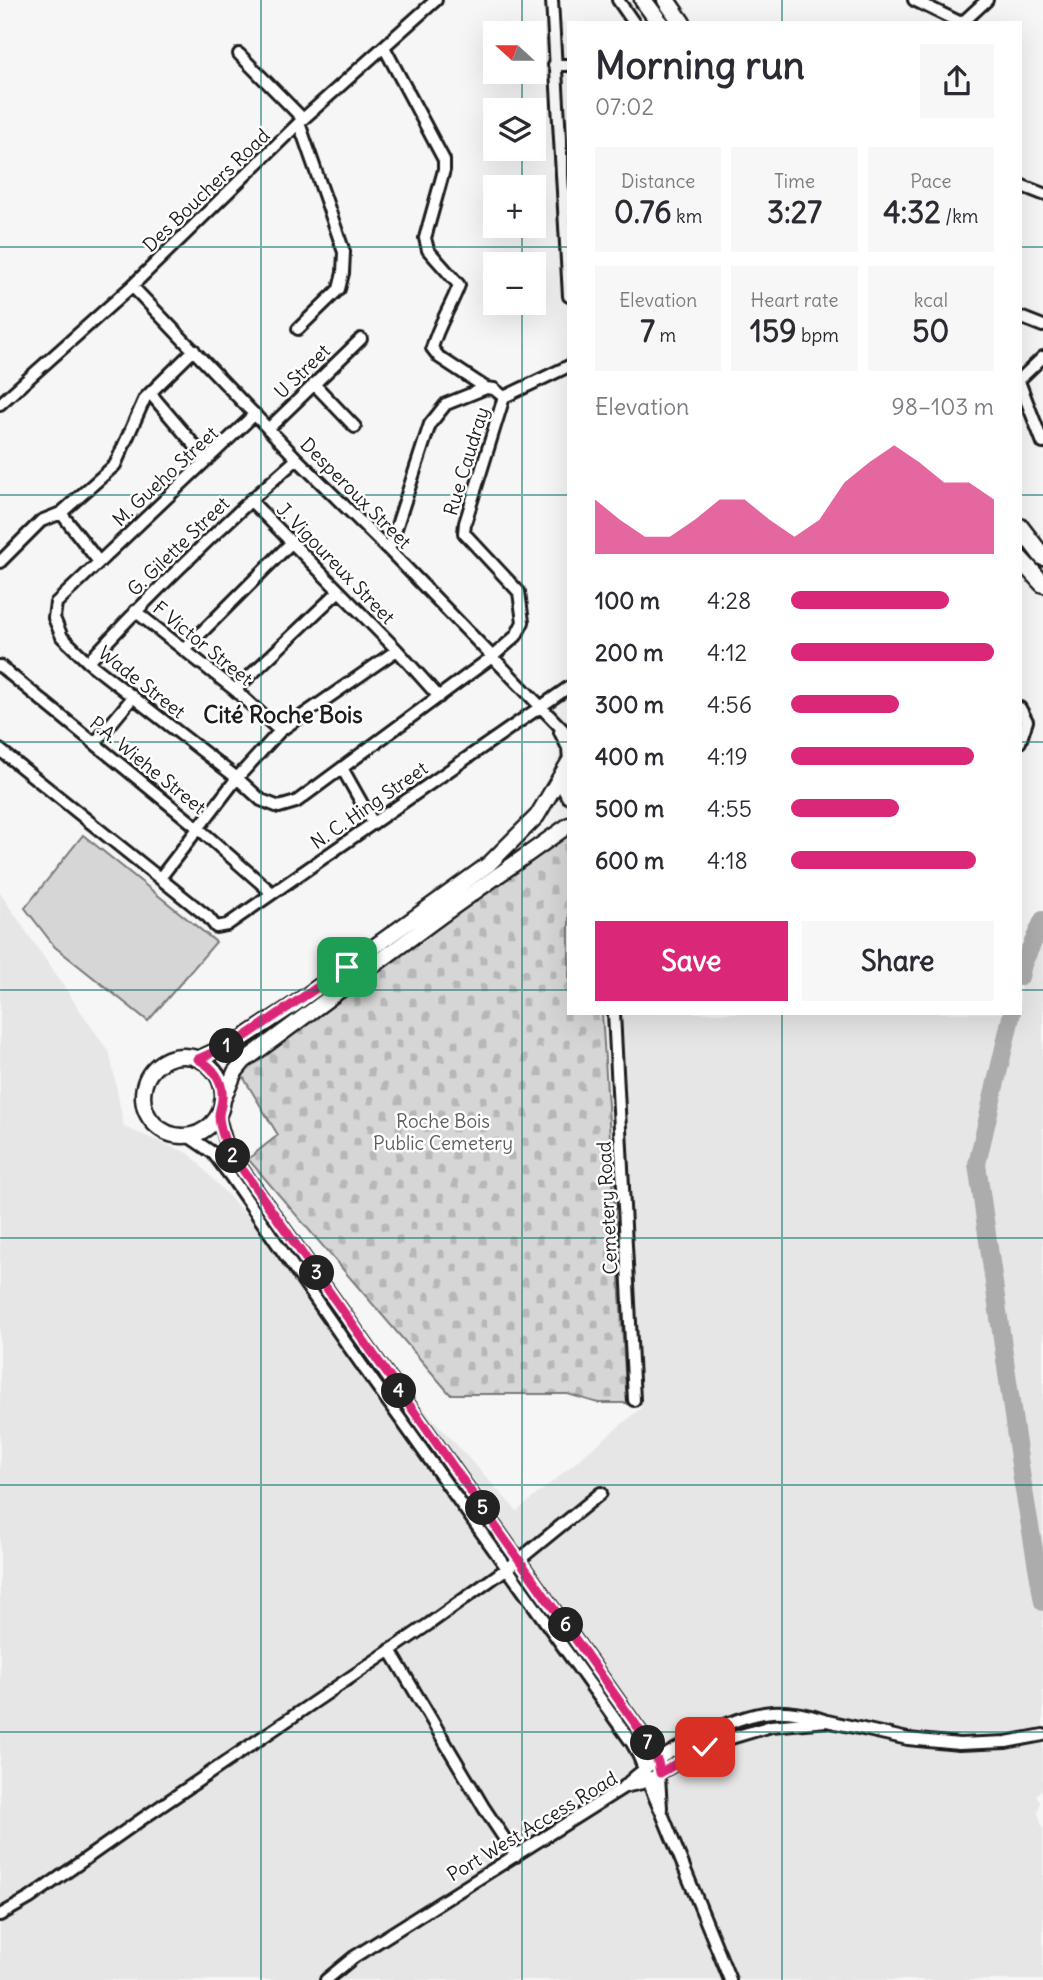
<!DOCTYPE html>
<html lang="en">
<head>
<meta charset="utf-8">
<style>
	:root { --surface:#fff; --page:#f7f7f7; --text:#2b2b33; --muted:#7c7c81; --accent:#db2777 }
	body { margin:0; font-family:Delius,sans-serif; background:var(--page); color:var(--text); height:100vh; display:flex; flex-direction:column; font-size:26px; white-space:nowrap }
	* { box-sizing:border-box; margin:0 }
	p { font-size:23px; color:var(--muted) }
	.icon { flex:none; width:38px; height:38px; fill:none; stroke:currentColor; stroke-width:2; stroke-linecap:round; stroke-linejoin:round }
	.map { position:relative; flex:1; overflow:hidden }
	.sheet { position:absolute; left:567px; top:21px; width:455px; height:994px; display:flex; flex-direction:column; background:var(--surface); border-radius:0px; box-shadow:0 7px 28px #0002 }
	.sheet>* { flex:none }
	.needle { width:46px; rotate:291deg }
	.controls { position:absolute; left:483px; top:21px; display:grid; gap:14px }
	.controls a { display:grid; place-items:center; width:63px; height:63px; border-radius:0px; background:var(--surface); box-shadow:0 7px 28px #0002; font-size:35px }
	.pin { position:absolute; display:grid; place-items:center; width:60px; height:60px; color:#fff; margin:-30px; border-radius:14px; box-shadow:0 4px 10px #0006 }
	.km { position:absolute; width:35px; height:35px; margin:-18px; border-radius:50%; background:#222; color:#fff; font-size:19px; line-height:35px; text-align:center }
	.round { display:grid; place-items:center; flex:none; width:74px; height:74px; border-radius:0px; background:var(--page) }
	.head { display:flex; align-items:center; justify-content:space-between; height:119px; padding:0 28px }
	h1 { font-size:38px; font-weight:700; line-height:52px }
	.figures { display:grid; grid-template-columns:repeat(3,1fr); gap:10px; height:119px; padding:7px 28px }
	.figures div { display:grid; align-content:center; border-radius:0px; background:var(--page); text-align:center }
	.figures b { font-size:30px; font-weight:700 }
	.figures small { font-size:19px; font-weight:400 }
	.figures p { font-size:19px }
	.chart { height:196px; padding:14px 28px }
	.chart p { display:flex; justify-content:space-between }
	.chart svg { width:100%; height:126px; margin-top:7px; fill:var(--accent); opacity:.7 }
	.cta { display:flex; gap:14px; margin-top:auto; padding:14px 28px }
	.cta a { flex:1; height:80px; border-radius:0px; background:var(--accent); color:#fff; font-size:28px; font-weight:700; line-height:80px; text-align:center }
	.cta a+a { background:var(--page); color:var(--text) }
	ul { padding:0 28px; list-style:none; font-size:23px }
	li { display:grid; grid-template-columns:112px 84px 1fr; align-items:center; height:52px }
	li i { height:18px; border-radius:9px; background:var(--accent) }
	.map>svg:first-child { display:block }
	.built { fill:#e6e6e6 }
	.cemetery { fill:url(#cemetery-stones); stroke:#797979; stroke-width:2 }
	.pitch { fill:#d6d6d6; stroke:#797979; stroke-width:2 }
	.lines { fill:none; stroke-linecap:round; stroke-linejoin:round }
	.river { stroke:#acacac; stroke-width:18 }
	.minor-casing { stroke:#1c1c1c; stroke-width:16 }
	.major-casing { stroke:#1c1c1c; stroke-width:19 }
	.highway-casing { stroke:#1c1c1c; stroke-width:21 }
	.minor { stroke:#fff; stroke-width:10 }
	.major { stroke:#fff; stroke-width:14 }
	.highway { stroke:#fff; stroke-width:16 }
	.route-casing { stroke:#fff; stroke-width:14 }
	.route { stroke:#db2777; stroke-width:9 }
	.grid { fill:none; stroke:#0f766e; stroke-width:2; stroke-opacity:0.55 }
	.labels { text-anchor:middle; stroke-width:5; stroke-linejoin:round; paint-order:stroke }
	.street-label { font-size:19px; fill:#1c1c1c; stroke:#fff }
	.park-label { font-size:19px; fill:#5d5d5d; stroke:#fff }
	.quarter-label { font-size:23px; font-weight:bold; fill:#1c1c1c; stroke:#fff }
</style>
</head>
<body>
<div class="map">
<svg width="1043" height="1980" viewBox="0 0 1043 1980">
	<defs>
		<pattern id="cemetery-stones" width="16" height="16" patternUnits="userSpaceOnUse" patternTransform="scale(1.75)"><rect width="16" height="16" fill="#d6d6d6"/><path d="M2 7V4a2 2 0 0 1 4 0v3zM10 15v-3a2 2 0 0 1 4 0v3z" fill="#b7b7b7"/></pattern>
	</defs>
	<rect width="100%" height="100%" fill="#f6f6f6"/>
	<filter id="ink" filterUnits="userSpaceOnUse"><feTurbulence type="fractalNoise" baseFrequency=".0143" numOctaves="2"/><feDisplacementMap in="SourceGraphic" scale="14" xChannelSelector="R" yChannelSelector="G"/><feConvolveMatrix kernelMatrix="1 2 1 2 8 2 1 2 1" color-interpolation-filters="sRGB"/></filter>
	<g filter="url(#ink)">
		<!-- built -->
		<path class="built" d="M0 893 110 1054 124 1127 190 1154 517 1511 640 1409 613 1013H1020V953L1043 944V1788L1036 1795 1040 1802 1038 1813 1043 1829V1980H0Z"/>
		<!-- cemetery -->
		<path class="cemetery" d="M569 831V1013H602L627 1403H598L568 1394H450L248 1159 278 1135 239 1070Z"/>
		<!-- pitch -->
		<path class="pitch" d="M83 835 216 942 148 1021 55 947 25 908Z"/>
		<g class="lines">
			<!-- river -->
			<path class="river" d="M1020 977 1023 964 1043 920
				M1012 1013 977 1164 1022 1479 1043 1602"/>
			<!-- minor casing -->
			<g class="minor-casing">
				<path id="minor" d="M552 0 569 296
					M618 0 634 23
					M914 0 961 23
					M962 23 987 0
					M384 47 444 160V170L425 238 428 250 459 285C451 307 438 325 432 348L439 357 486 388
					M239 54 303 119
					M554 65H569
					M1020 185 1043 194
					M132 286 297 459 389 550 569 736
					M1020 317 1043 326
					M298 329 339 289 343 273 344 252 299 123
					M1020 379 1043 357
					M314 384 355 427
					M1020 384 1043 443
					M150 393 207 460
					M0 404 132 286 303 119 436 0
					M255 414 56 603 54 618 62 637 88 662 237 778 261 800 279 807 296 802 492 657 516 636 523 622 519 592 464 533 465 523 504 397 569 366
					M268 429 361 339
					M250 500 397 650 439 697
					M61 513 99 562
					M389 550 430 424 446 404 486 388 494 389 504 397
					M0 562 41 521 61 513 115 465 145 398 194 350
					M135 611 235 690 280 731
					M184 650 291 543
					M88 662C154 591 224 523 297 459
					M0 666 198 828 272 893
					M235 690 339 591
					M1020 708 1027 721 1020 742
					M560 732 568 748 569 762
					M95 743 133 697
					M0 750 208 917 216 927 227 925 569 687
					M342 768 373 823
					M160 878 237 778 280 731 397 650
					M614 1013 634 1400
					M218 1114 228 1149 644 1736 658 1761 661 1808
					M188 1136 213 1153 231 1177 346 1343 632 1743C645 1764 649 1789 661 1811L730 1980
					M390 1650 484 1808 516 1856
					M624 1787C651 1758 732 1715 772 1712 791 1711 806 1714 824 1720
					M0 1915 30 1898 142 1819 429 1624 520 1559 601 1493
					M326 1980 354 1957 624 1787 642 1783 711 1744 771 1726 827 1721 908 1739 959 1744 1006 1742 1043 1735"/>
			</g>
			<!-- major casing -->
			<g class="major-casing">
				<path id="major" d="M564 771 563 784 569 796
					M143 1096a40 40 0 1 1 80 0a40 40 0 1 1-80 0Z
					M198 1059 240 1040 292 1006 489 864 537 816 569 762
					M222 1102 235 1072 244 1061 442 915 569 825"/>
			</g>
			<!-- highway casing -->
			<g class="highway-casing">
				<path id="highway" d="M643 0 660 23
					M666 0 682 23
					M1020 527 1043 557
					M1020 559 1043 584"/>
			</g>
			<!-- minor -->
			<use href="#minor" class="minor"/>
			<!-- major -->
			<use href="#major" class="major"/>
			<!-- highway -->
			<use href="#highway" class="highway"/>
		</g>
	</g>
	<g class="lines" filter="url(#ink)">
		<!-- route casing -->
		<g class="route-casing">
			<path id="route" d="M347 967 240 1040 198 1059C213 1067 224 1081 222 1099 222 1105 219 1110 219 1116 219 1127 224 1138 228 1149L644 1736 658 1762 660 1773 705 1747"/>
		</g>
		<!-- route -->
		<use href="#route" class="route"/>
	</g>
	<!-- grid -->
	<path class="grid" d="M261 0V1980M522 0V33M782 0V23M522 72V110M522 149V187M522 226V264M0 247H569M1020 247H1043M522 303V1980M0 495H569M1020 495H1043M0 742H569M1020 742H1043M0 990H569M1020 990H1043M782 1013V1980M0 1238H1043M0 1485H1043M0 1732H1043"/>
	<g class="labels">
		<!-- street labels -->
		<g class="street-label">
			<text transform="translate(206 190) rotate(-44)" y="7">Des Bouchers Road</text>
			<text transform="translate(302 371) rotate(-44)" y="7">U Street</text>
			<text transform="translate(466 461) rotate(-73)" y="7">Rue Caudray</text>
			<text transform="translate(165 476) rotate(-43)" y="7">M. Gueho Street</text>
			<text transform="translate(356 493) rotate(45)" y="7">Desperoux Street</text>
			<text transform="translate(178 546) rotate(-44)" y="7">G. Gilette Street</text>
			<text transform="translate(336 563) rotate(46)" y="7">J. Vigoureux Street</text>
			<text transform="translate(203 643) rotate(39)" y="7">F Victor Street</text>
			<text transform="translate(142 682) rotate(38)" y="7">Wade Street</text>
			<text transform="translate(148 765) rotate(39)" y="7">P.A. Wiehe Street</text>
			<text transform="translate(369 805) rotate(-35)" y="7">N. C. Hing Street</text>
			<text transform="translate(607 1208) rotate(-93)" y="7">Cemetery Road</text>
			<text transform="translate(532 1826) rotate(-31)" y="7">Port West Access Road</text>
		</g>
		<!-- park labels -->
		<g class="park-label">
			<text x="443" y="1128">Roche Bois<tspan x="443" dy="22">Public Cemetery</tspan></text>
		</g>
		<!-- quarter labels -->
		<g class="quarter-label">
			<text x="283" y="723">Cité Roche Bois</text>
		</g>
	</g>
</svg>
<div class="controls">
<a><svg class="needle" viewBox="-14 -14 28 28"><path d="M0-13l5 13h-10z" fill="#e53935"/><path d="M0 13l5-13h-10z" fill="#7c7c81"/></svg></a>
<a><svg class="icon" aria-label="layers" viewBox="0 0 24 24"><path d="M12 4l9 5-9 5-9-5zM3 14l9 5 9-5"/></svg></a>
<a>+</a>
<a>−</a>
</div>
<div class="pin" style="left:347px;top:967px;background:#1e9e55"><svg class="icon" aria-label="arrive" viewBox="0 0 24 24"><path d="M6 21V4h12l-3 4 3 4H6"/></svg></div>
<div class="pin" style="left:705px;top:1747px;background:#d93025"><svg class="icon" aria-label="check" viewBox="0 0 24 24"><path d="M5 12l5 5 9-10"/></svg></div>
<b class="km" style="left:227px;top:1046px">1</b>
<b class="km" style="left:233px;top:1156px">2</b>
<b class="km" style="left:317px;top:1273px">3</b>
<b class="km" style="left:399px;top:1391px">4</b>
<b class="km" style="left:483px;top:1508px">5</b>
<b class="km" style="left:566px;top:1625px">6</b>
<b class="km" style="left:648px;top:1743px">7</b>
<section class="sheet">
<div class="head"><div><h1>Morning run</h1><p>07:02</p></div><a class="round"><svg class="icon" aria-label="share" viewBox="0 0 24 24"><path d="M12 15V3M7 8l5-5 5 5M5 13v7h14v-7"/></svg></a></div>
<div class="figures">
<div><p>Distance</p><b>0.76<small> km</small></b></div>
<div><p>Time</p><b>3:27</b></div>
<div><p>Pace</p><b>4:32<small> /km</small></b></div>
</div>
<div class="figures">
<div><p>Elevation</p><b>7<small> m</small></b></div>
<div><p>Heart rate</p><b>159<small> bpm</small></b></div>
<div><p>kcal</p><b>50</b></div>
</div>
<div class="chart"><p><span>Elevation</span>98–103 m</p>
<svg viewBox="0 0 160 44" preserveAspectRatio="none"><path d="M0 44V25L10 32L20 38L30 38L40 32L50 25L60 25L70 32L80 38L90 32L100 19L110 12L120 6L130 12L140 19L150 19L160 25V44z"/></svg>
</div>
<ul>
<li><b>100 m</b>4:28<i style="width:78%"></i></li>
<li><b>200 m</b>4:12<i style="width:100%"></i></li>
<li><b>300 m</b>4:56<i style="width:53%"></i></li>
<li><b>400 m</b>4:19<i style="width:90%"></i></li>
<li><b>500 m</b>4:55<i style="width:53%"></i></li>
<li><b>600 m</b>4:18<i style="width:91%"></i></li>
</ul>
<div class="cta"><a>Save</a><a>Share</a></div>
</section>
</div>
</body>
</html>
